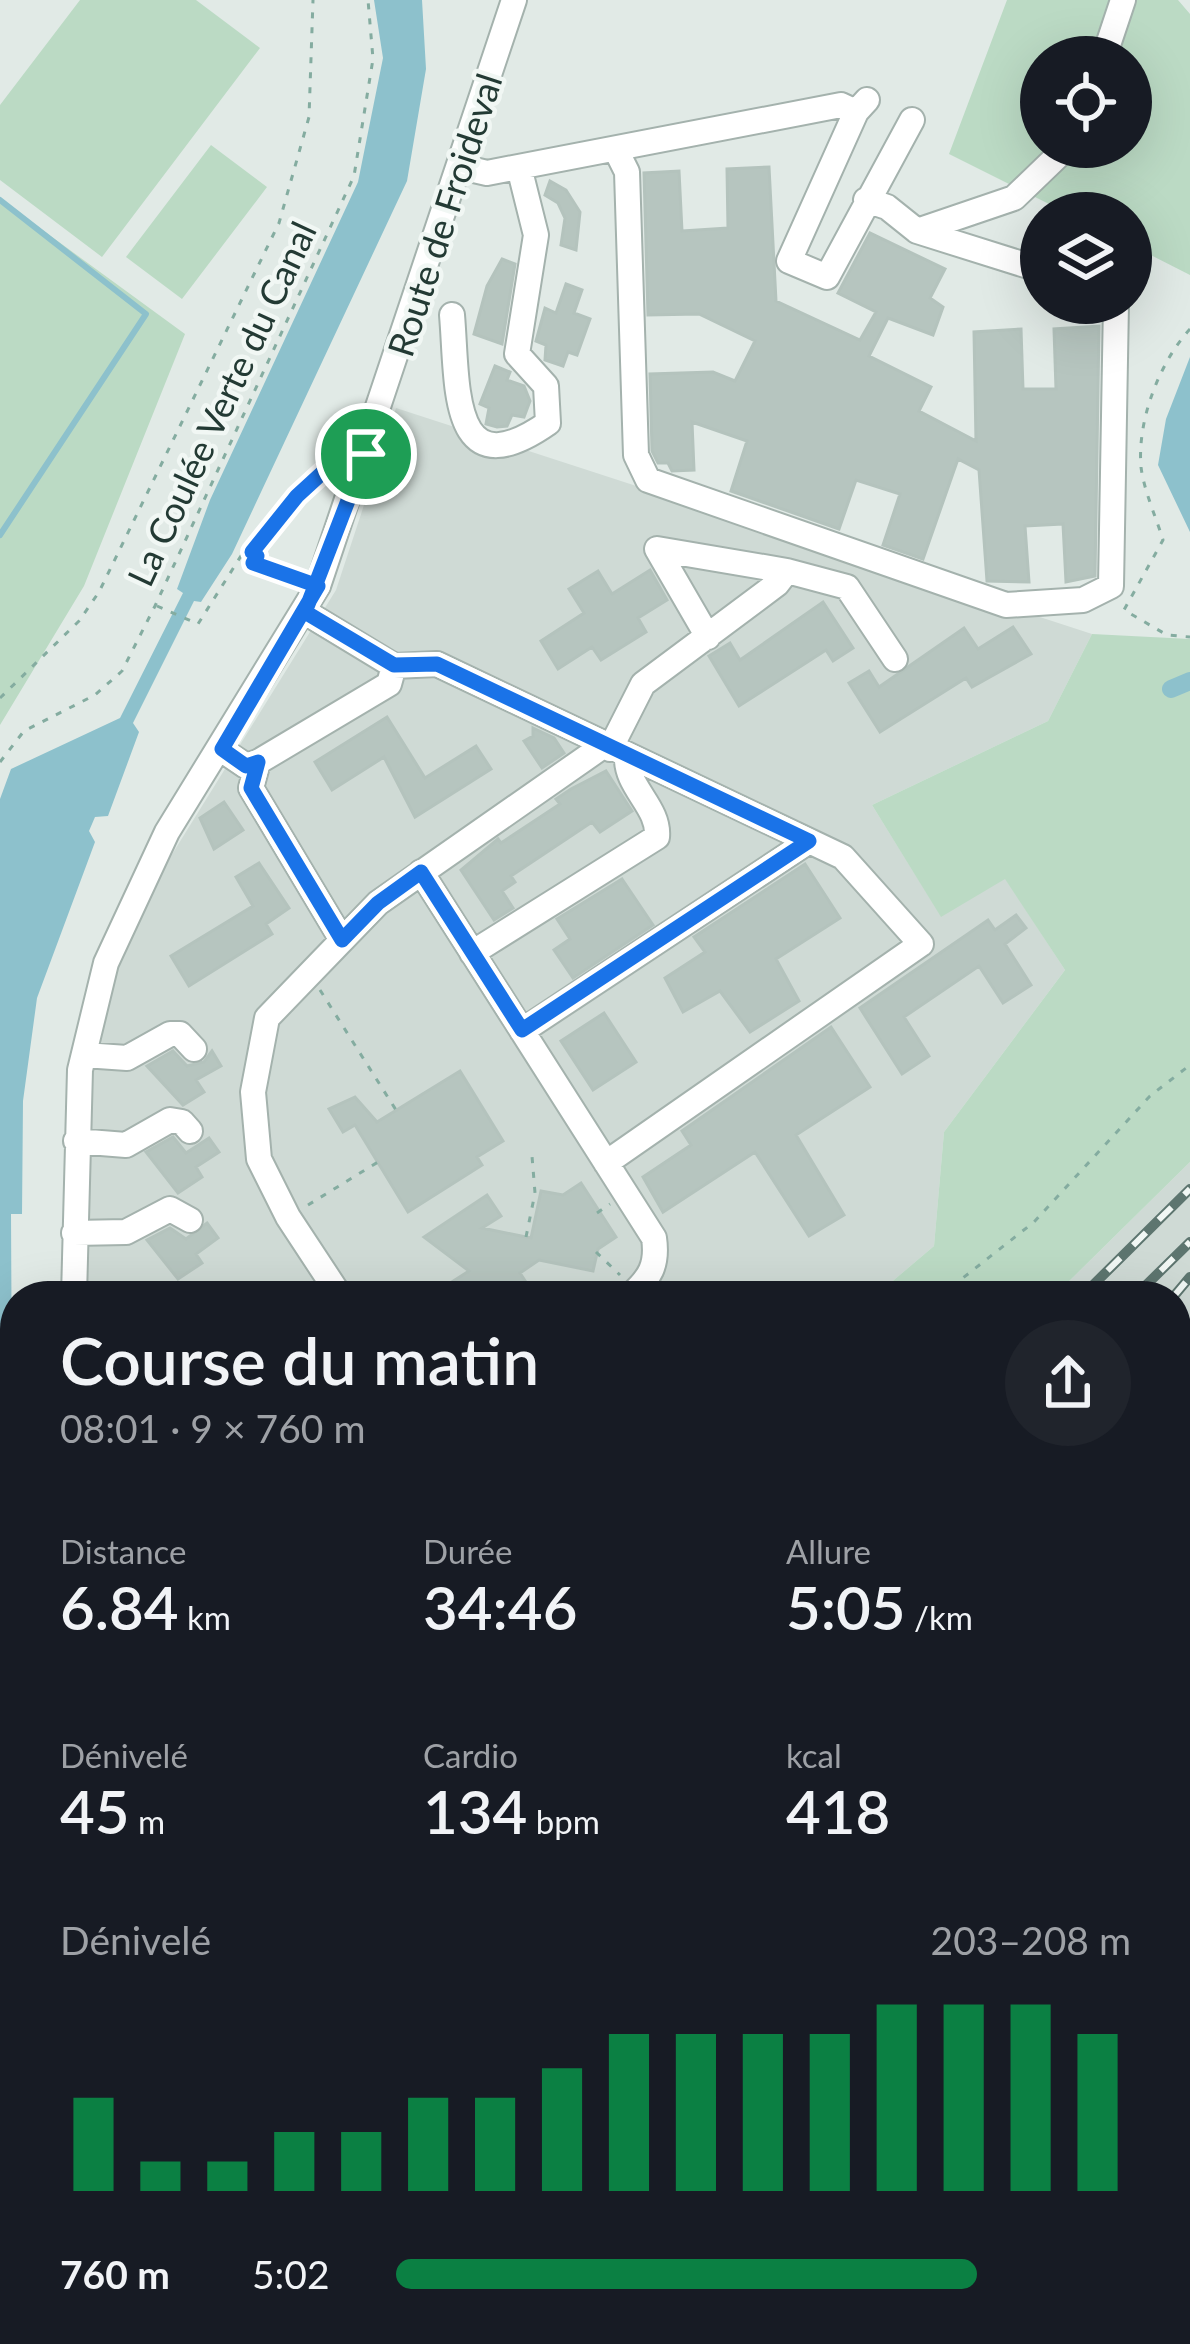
<!DOCTYPE html>
<html lang="fr">
<head>
<meta charset="utf-8">
<style>
	:root { --surface:#171b24; --page:#20242c; --text:#f1f3f6; --muted:#9ea1a6; --accent:#0b8043 }
	body { margin:0; font-family:Lato,sans-serif; background:var(--page); color:var(--text); height:100vh; display:flex; flex-direction:column; font-size:45px; white-space:nowrap }
	* { box-sizing:border-box; margin:0 }
	p { font-size:39px; color:var(--muted) }
	.icon { flex:none; width:66px; height:66px; fill:none; stroke:currentColor; stroke-width:2; stroke-linecap:round; stroke-linejoin:round }
	.map { position:relative; flex:1; overflow:hidden }
	.details { position:absolute; left:0px; top:1281px; width:1191px; height:1065px; display:flex; flex-direction:column; background:var(--surface); border-radius:48px 48px 0 0; box-shadow:0 12px 48px #0002 }
	.details>* { flex:none }
	.controls { position:absolute; left:1020px; top:36px; display:grid; gap:24px }
	.controls a { display:grid; place-items:center; width:132px; height:132px; border-radius:50%; background:var(--surface); box-shadow:0 12px 48px #0002; font-size:60px }
	.pin { position:absolute; display:grid; place-items:center; width:102px; height:102px; color:#fff; margin:-51px; border:6px solid #fff; border-radius:50%; box-shadow:0 3px 12px #0007 }
	.round { display:grid; place-items:center; flex:none; width:126px; height:126px; border-radius:63px; background:var(--page) }
	.headline { display:flex; align-items:center; justify-content:space-between; height:204px; padding:0 60px }
	h1 { font-size:66px; font-weight:600; line-height:90px }
	.stats { display:grid; grid-template-columns:repeat(3,1fr); gap:18px; height:204px; padding:12px 60px }
	.stats div { display:grid; align-content:center }
	.stats b { font-size:60px; font-weight:600 }
	.stats small { font-size:33px; font-weight:400 }
	.stats p { font-size:33px }
	.chart { height:336px; padding:24px 60px }
	.chart p { display:flex; justify-content:space-between }
	.chart svg { width:100%; height:216px; margin-top:12px; stroke:var(--accent); stroke-width:6 }
	ul { padding:0 60px; list-style:none; font-size:39px }
	li { display:grid; grid-template-columns:192px 144px 1fr; align-items:center; height:90px }
	li i { height:30px; border-radius:15px; background:var(--accent) }
	.map>svg:first-child { display:block }
	.built { fill:#cfdad5 }
	.green { fill:#bbdac4; fill-rule:evenodd }
	.water { fill:#8dc1cc }
	.lines { fill:none; stroke-linecap:round; stroke-linejoin:round }
	.stream { stroke:#8dc1cc; stroke-width:6 }
	.canal { stroke:#8dc1cc; stroke-width:18 }
	.building { fill:#b6c5bf; stroke:#b4c3bd; stroke-width:3 }
	.minor-casing { stroke:#a4b2ad; stroke-width:28 }
	.path { stroke:#84aca0; stroke-width:3; stroke-dasharray:6 9; stroke-linecap:butt }
	.minor { stroke:#fff; stroke-width:24 }
	.rail-casing { stroke:#5d756f; stroke-width:10 }
	.rail { stroke:#f1f7f4; stroke-width:6; stroke-dasharray:18; stroke-linecap:butt }
	.route-casing { stroke:#fff; stroke-width:24 }
	.route { stroke:#1a73e8; stroke-width:15 }
	.labels { text-anchor:middle; stroke-width:9; stroke-linejoin:round; paint-order:stroke }
	.street-label { font-size:36px; fill:#233a34; stroke:#f1f7f4 }
</style>
</head>
<body>
<div class="map">
<svg width="1190" height="2344" viewBox="0 0 1190 2344">
	<rect width="100%" height="100%" fill="#e1eae6"/>
	<!-- built -->
	<path class="built" d="M396 408 1092 634 1048 721 872 805 941 916 1005 878 1065 970 944 1132 934 1246 875 1296H85L91 1082 110 986 153 885 336 590Z
		M1190 1162V1648L1176 1653V1296H1054Z"/>
	<!-- green -->
	<path class="green" d="M80 0H196L260 48 102 257 0 180V105Z
		M1007 0H1178L1190 14V275L1131 245V213H1067L949 154ZM1041 57H1131V147H1041Z
		M211 145 267 187 182 299 126 257Z
		M0 199 185 334 84 586 0 725Z
		M1092 634 1190 639V1162L1054 1296H875L934 1246 944 1132 1065 970 1005 879 941 917 872 805 1048 721Z
		M1190 1648V2344H129L126 2331H1176V1653Z"/>
	<!-- water -->
	<path class="water" d="M374 0H422L426 69 407 181 232 554 201 602 194 601 133 723 139 732 108 816 95 817 89 831 95 842 37 998 23 1101 22 1214H11L15 1976 7 1990 15 2020V2067L0 2012V799L11 769 120 718 183 593 177 589 210 500 358 182 383 58Z
		M1190 357V532L1158 465 1166 419Z"/>
	<g class="lines">
		<!-- stream -->
		<path class="stream" d="M0 200 146 314 0 535"/>
		<!-- canal -->
		<path class="canal" d="M1171 689 1190 681"/>
	</g>
	<!-- building -->
	<path class="building" d="M769 167 776 301 860 340 876 312 838 293 870 233 945 269 930 298 943 307 933 335 888 318 869 356 931 387 919 411 976 441 974 332 1021 329 1023 389H1056L1054 329 1099 326 1095 576 1066 582 1063 524 1025 526 1029 582 987 581 979 470 958 459 923 559 883 545 900 494 856 480 839 529 731 491 747 441 692 422 694 470 672 471 668 463H658L652 451 650 374 713 372 735 381 755 341 699 314 648 315 644 173 679 171 682 231 728 228 727 169Z
		M550 181 566 190 580 212 576 250 561 245 565 218 558 203 545 195Z
		M502 259 515 264 502 344 474 334 487 286Z
		M566 284 582 290 574 313 590 319 577 355 568 352 563 366 545 360 546 345 536 341 545 308 556 313Z
		M495 366 510 372 507 380 524 386 530 401 524 417 512 415 507 426 497 427 486 424 489 408 480 404Z
		M650 570 667 600 638 618 646 632 601 660 592 647 558 669 541 641 584 613 569 589 598 571 612 594Z
		M823 602 853 648 833 661 826 650 739 706 709 656 730 643 740 660Z
		M1013 627 1031 654 972 687 966 678 880 732 849 683 869 671 879 687 964 628 978 649Z
		M387 717 425 778 476 746 491 769 415 817 384 757 332 790 315 762Z
		M533 728 554 738 564 753 542 768 524 741 533 736Z
		M606 771 632 811 600 832 592 822 511 876 515 882 502 891 513 908 494 920 461 870 498 839 501 843 560 804 556 799 571 789Z
		M224 802 243 830 214 849 200 818Z
		M259 863 289 908 266 924 272 934 189 986 171 956 253 906 236 877Z
		M805 864 840 918 776 959 799 1001 750 1032 720 991 683 1012 665 978 705 952 694 937Z
		M622 879 653 925 573 978 554 950 570 939 557 919Z
		M1016 915 1026 928 1005 944 1031 985 1003 1003 979 966 904 1017 929 1056 902 1074 860 1008 988 920 995 930Z
		M604 1013 636 1062 593 1090 561 1041Z
		M831 1027 870 1087 796 1135 844 1215 809 1236 755 1152 663 1212 643 1177 691 1145 682 1131Z
		M173 1051 187 1066 204 1062 212 1051 221 1066 196 1080 204 1092 183 1105 147 1066Z
		M460 1071 503 1141 477 1157 482 1165 408 1212 355 1125 343 1132 329 1109 355 1097 377 1122Z
		M173 1137 186 1153 209 1138 219 1152 196 1167 202 1177 178 1193 146 1152Z
		M581 1183 616 1237 598 1249 593 1271 539 1260 520 1273 535 1296H430L469 1271 424 1237 487 1195 501 1216 482 1228 531 1238 541 1191 563 1195Z
		M207 1223 218 1238 196 1254 202 1263 178 1279 147 1240 170 1228 186 1239Z"/>
	<g class="lines">
		<!-- minor casing -->
		<g class="minor-casing">
			<path id="minor" d="M1104 57 1123 0
				M867 100 856 112 789 261 827 277 912 120
				M617 152 627 172 636 455 648 480 1006 605 1083 600 1111 586 1116 303
				M461 167 487 173 841 105 856 112
				M866 200 887 207 917 231 1014 198 1067 147
				M917 231 1041 270
				M452 315C458 384 449 492 548 423L546 386 517 354 536 235 519 167
				M708 637 657 549 787 571
				M394 666 437 664 843 857 921 944 606 1163
				M610 749 643 684 777 584 787 571 847 587 895 659
				M222 750 246 766 258 762 389 684 394 666 305 612
				M258 762 251 788 342 940
				M421 872 654 1238C658 1265 650 1278 630 1296
				M472 953 657 837C660 807 625 787 627 756
				M522 1031 809 841
				M84 1055 127 1058 170 1034H180L194 1049
				M76 1141 126 1145 170 1120 182 1122 190 1131
				M74 1233 126 1232 170 1209 190 1220
				M74 1296 80 1070 106 963 167 832 318 586 514 0
				M340 1296 288 1217 259 1159 253 1092 267 1018 378 903 603 746
				M0 1356H15
				M1176 1370 1190 1356
				M1176 1609 1190 1602
				M412 2331 414 2344"/>
		</g>
		<!-- path -->
		<path class="path" d="M1190 329C1159 363 1137 421 1141 467 1144 491 1156 517 1163 540L1124 610 1167 635 1190 637
			M252 552 297 497 337 459
			M157 606 198 624 246 548 257 556 253 563 295 578
			M0 698 79 621 99 592 279 223 309 117 313 0
			M0 762 24 731 95 695 122 671 155 606 354 176 373 59 368 0
			M320 990 396 1110
			M308 1205 378 1162
			M597 1213 610 1204
			M526 1237 535 1193 532 1156
			M596 1252 620 1275
			M940 1296 1034 1222 1150 1096 1190 1065
			M0 2062 4 2130 15 2172
			M1176 2066 1190 2065
			M69 2331 70 2344
			M653 2331 655 2344"/>
		<!-- minor -->
		<use href="#minor" class="minor"/>
		<!-- rail casing -->
		<g class="rail-casing">
			<path id="rail" d="M1082 1296 1190 1189
				M1135 1296 1190 1242
				M1174 1296 1190 1277
				M22 2344 35 2331"/>
		</g>
		<!-- rail -->
		<use href="#rail" class="rail"/>
	</g>
	<g class="lines">
		<!-- route casing -->
		<g class="route-casing">
			<path id="route" d="M366 454 345 452 297 496 252 552 257 556 253 563 318 586 222 749 246 766 258 762 251 788 342 940 378 903 421 872 522 1030 809 841 437 664 394 665 305 612 366 454"/>
		</g>
		<!-- route -->
		<use href="#route" class="route"/>
	</g>
	<g class="labels">
		<!-- street labels -->
		<g class="street-label">
			<text transform="translate(445 215) rotate(-72)" y="13">Route de Froideval</text>
			<text transform="translate(222 404) rotate(-65)" y="13">La Coulée Verte du Canal</text>
		</g>
	</g>
</svg>
<div class="controls">
<a><svg class="icon" aria-label="locate" viewBox="0 0 24 24"><circle cx="12" cy="12" r="6"/><path d="M12 2v4M12 18v4M2 12h4M18 12h4"/></svg></a>
<a><svg class="icon" aria-label="layers" viewBox="0 0 24 24"><path d="M12 4l9 5-9 5-9-5zM3 14l9 5 9-5"/></svg></a>
</div>
<div class="pin" style="left:366px;top:454px;background:#1e9e55"><svg class="icon" aria-label="arrive" viewBox="0 0 24 24"><path d="M6 21V4h12l-3 4 3 4H6"/></svg></div>
<section class="details">
<div class="headline"><div><h1>Course du matin</h1><p>08:01 · 9 × 760 m</p></div><a class="round"><svg class="icon" aria-label="share" viewBox="0 0 24 24"><path d="M12 15V3M7 8l5-5 5 5M5 13v7h14v-7"/></svg></a></div>
<div class="stats">
<div><p>Distance</p><b>6.84<small> km</small></b></div>
<div><p>Durée</p><b>34:46</b></div>
<div><p>Allure</p><b>5:05<small> /km</small></b></div>
</div>
<div class="stats">
<div><p>Dénivelé</p><b>45<small> m</small></b></div>
<div><p>Cardio</p><b>134<small> bpm</small></b></div>
<div><p>kcal</p><b>418</b></div>
</div>
<div class="chart"><p><span>Dénivelé</span>203–208 m</p>
<svg viewBox="0 0 160 44" preserveAspectRatio="none"><path d="M5 44V25M15 44V38M25 44V38M35 44V32M45 44V32M55 44V25M65 44V25M75 44V19M85 44V12M95 44V12M105 44V12M115 44V12M125 44V6M135 44V6M145 44V6M155 44V12"/></svg>
</div>
<ul>
<li><b>760 m</b>5:02<i style="width:79%"></i></li>
</ul>
</section>
</div>
</body>
</html>
